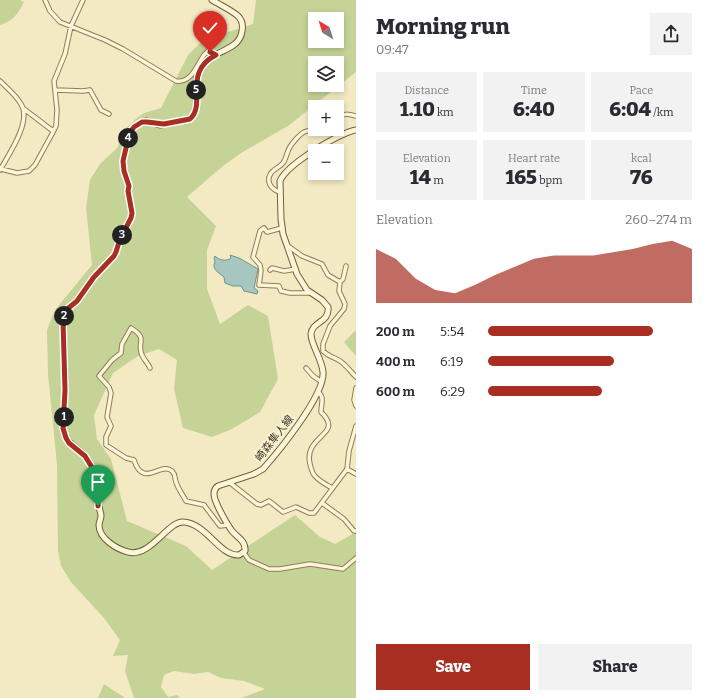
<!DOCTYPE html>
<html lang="en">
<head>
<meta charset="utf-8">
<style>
	:root { --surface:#fff; --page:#f2f2f3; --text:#2b2b33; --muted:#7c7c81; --accent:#a72e21 }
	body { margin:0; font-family:Bitter,"Noto Sans JP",serif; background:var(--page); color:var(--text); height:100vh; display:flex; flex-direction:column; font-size:15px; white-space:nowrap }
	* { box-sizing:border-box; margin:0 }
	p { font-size:13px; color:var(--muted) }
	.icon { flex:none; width:22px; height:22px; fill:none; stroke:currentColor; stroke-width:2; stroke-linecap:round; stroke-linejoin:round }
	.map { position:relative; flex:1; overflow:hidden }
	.details { display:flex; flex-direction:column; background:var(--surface); width:356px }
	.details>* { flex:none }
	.needle { width:26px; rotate:322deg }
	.controls { position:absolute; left:308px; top:12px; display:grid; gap:8px }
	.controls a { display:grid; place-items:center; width:36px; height:36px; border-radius:0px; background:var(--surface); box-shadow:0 2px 6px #0003; font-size:20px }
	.pin { position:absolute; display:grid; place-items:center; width:34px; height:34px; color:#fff; margin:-41px -17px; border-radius:50% 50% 50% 0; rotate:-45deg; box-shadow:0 0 4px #0007 }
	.pin .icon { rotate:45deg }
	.km { position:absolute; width:20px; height:20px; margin:-10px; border-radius:50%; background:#222; color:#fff; font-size:11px; line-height:20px; text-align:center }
	.round { display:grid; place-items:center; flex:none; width:42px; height:42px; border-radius:0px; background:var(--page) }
	.overview { display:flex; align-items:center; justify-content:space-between; height:68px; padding:0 20px }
	h1 { font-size:22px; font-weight:800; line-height:30px }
	.figures { display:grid; grid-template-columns:repeat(3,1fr); gap:6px; height:68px; padding:4px 20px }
	.figures div { display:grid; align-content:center; border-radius:0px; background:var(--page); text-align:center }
	.figures b { font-size:20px; font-weight:800 }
	.figures small { font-size:11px; font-weight:400 }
	.figures p { font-size:11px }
	.chart { height:112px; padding:8px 20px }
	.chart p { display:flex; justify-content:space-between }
	.chart svg { width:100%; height:72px; margin-top:4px; fill:var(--accent); opacity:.7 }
	.button { display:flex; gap:8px; margin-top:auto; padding:8px 20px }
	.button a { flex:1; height:46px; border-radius:0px; background:var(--accent); color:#fff; font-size:16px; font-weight:800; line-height:46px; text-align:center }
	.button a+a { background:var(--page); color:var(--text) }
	ul { padding:0 20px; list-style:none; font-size:13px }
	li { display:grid; grid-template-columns:64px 48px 1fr; align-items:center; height:30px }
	li i { height:10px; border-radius:5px; background:var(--accent) }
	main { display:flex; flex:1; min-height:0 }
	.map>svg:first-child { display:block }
	.green { fill:#c5d397; fill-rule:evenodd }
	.water { fill:#a7c6c0; stroke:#6c9690 }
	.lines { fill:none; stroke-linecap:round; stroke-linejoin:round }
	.minor-casing { stroke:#917c58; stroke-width:5.5 }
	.secondary-casing { stroke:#735d3b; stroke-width:7 }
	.minor { stroke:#fcf6d9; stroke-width:3.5 }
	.secondary { stroke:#fcf6d9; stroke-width:5 }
	.route-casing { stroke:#fff; stroke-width:8 }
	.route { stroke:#a72e21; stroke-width:5 }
	.labels { text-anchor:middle; stroke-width:4; stroke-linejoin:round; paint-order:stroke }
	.street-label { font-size:11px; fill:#3f311e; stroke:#f9f3d5 }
</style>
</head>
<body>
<main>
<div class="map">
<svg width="356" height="698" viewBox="0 0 356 698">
	<rect width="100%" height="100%" fill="#f3eac4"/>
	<!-- green -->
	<path class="green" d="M0 0H20L24 2C18 14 13 21 0 25Z
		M256 0H356V72L288 126 241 153 223 166 187 197 216 226 207 250V289L220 324 248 305 268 316 278 379 260 412 232 429 212 437 183 428 174 389 177 360 159 349 138 356 113 373 94 415 97 439 111 459 127 521 186 546 212 570 295 515 320 537 335 544 356 532V698H241L265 689 244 681 221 678 208 672 194 674 174 671 164 675 161 687 168 697 177 695 180 698H134L125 671 128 655 113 656 120 640 104 618 71 582 61 566 58 551 57 465 48 374 47 330 55 310 92 265 86 208 90 180 100 164 117 148 126 128 138 117 144 113 161 108 188 55 203 40 253 24ZM315 19H337V41H315ZM315 63H337V85H315Z
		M356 330V356L344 342Z
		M104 684 125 698H98Z"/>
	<!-- water -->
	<path class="water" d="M230 255 239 258 258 269 254 288 258 291 257 294 244 291 241 286H233L225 283 224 277C219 273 211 269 215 262L214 258 215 256C219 260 226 262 231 258Z"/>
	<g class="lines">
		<!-- minor casing -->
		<g class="minor-casing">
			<path id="minor" d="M45 0 50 11 60 22 105 40 123 49 176 81C192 83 196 66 204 55L207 52 213 53 216 55
				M0 81C7 88 16 95 21 104 32 121 9 154 0 170
				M55 90 83 91 90 90 101 110 109 114
				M24 109 53 131
				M337 118C343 113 349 114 356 116
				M1 169 17 173 29 171 35 165 52 134 56 126 57 110 54 81 65 54 71 26 83 0
				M280 192C272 190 265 182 271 173 274 169 280 167 283 163 286 159 286 156 288 151 290 145 299 135 304 132 309 130 315 130 320 129
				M282 228 267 232 264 228 260 231 253 257 260 265 261 271 259 285 279 286 281 291 290 293H310
				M288 246 302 256 322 264 328 275 340 282 339 291 345 304 344 309 330 326 323 344V351C330 358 333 356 340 361 346 365 351 372 356 377
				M270 270 272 268 284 271 296 269
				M340 282 343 279 346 266
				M150 368C148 363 144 360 142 355 136 342 149 339 131 328L122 344 121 353 112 360 99 376 109 387 111 393 107 417 111 426 106 437V445L126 458 134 460C143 489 161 461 172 471 176 475 174 477 176 482 178 489 183 495 186 501L204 505 220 526 228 525
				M306 368 313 376 322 382
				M356 388 354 400 356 406
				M318 392C325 397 321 404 321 412 323 414 327 418 328 422 333 435 304 440 310 464 311 468 312 473 315 476 319 481 327 485 332 488
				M347 469 356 474
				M229 482 257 504 261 505 269 501 283 512 296 507 309 513H314L347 469 349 451 356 426
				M322 503 344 519 354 531H356
				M244 553 249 560 269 569H280L310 564 343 569 356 558"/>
		</g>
		<!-- secondary casing -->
		<g class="secondary-casing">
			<path id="secondary" d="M212 0C220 5 231 10 238 16 242 20 243 26 242 31 240 49 218 50 206 61 202 65 201 70 198 74 192 88 202 108 190 119L160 125 147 121 142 122 134 127 131 131 129 135 123 161 124 171 129 186 128 191 132 213 131 218 120 239 116 252 114 256 94 277 77 301 66 310 63 320C64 343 65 367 65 390 65 402 62 416 63 429 65 443 77 447 85 456 90 462 93 468 96 475 100 484 98 492 98 501 98 507 101 511 101 516 101 519 99 522 99 525 99 539 117 549 128 552 151 558 168 520 184 522 207 524 219 556 239 555L245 551C246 541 238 538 232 531 227 524 214 502 214 494 214 490 215 488 218 486L254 474 263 469C279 451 325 395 323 372 322 359 311 345 311 334 312 321 330 323 328 307L322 300 307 290 297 274 283 234 281 219 280 181C287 164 338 134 356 130"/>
		</g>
		<!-- minor -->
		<use href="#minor" class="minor"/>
		<!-- secondary -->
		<use href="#secondary" class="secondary"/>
	</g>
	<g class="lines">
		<!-- route casing -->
		<g class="route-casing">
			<path id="route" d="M98 506 99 485 96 474 85 456 69 443 66 438 63 428 65 390 63 320 66 310 77 301 94 277 114 256 116 252 120 239 131 218 132 213 128 191 129 186 124 171 123 161 129 135 131 131 134 127 142 122H147L164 124 190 119C207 104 182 72 216 55L210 52"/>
		</g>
		<!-- route -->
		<use href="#route" class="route"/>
	</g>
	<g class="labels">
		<!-- street labels -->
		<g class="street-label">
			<text transform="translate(274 438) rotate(-52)" y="4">崎森隼人線</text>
		</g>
	</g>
</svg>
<div class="controls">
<a><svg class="needle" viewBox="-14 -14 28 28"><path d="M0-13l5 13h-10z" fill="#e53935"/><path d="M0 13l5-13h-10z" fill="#7c7c81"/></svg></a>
<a><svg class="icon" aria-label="layers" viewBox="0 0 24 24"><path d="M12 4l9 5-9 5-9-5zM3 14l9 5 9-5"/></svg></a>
<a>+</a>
<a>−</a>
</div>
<div class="pin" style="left:98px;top:506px;background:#1e9e55"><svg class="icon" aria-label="arrive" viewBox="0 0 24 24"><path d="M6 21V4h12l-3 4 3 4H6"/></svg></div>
<div class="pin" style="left:210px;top:52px;background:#d93025"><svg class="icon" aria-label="check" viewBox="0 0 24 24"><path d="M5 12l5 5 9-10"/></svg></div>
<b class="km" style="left:64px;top:417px">1</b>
<b class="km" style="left:64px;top:316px">2</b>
<b class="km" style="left:122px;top:235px">3</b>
<b class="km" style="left:128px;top:138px">4</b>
<b class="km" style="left:196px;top:90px">5</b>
</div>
<section class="details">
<div class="overview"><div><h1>Morning run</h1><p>09:47</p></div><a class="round"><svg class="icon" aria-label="share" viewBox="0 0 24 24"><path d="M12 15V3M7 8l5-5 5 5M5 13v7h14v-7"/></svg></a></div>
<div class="figures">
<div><p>Distance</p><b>1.10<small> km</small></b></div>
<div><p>Time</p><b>6:40</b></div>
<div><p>Pace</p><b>6:04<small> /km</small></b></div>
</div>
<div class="figures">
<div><p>Elevation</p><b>14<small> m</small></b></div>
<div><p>Heart rate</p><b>165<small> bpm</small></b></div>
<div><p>kcal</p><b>76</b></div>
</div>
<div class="chart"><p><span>Elevation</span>260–274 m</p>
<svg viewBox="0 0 160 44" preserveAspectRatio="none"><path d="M0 44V11L10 17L20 29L30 36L40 38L50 33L60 27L70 22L80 17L90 15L100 15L110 15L120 13L130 11L140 8L150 6L160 11V44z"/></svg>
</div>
<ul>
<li><b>200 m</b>5:54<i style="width:81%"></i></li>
<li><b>400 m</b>6:19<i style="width:62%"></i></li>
<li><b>600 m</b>6:29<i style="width:56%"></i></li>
</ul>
<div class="button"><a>Save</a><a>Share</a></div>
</section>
</main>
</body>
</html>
